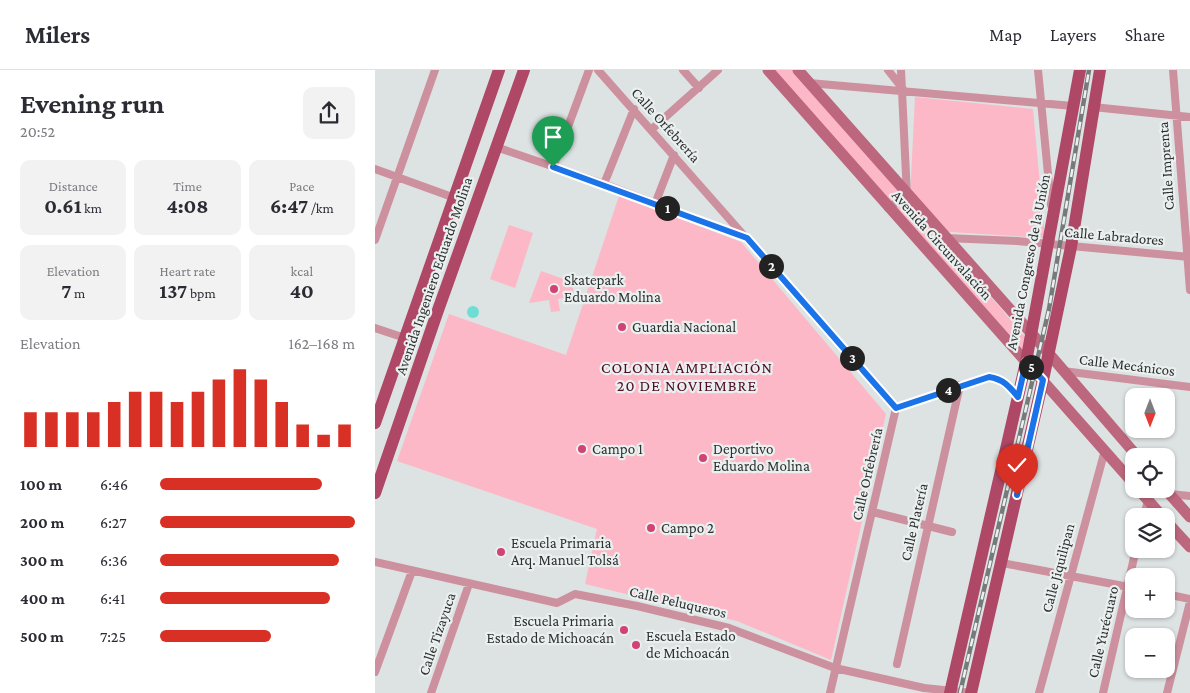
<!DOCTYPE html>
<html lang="en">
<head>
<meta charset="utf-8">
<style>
	:root { --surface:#fff; --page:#f2f2f3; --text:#2b2b33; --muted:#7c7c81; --line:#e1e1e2; --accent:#d93025 }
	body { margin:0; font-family:"Crimson Pro",serif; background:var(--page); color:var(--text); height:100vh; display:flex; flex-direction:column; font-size:19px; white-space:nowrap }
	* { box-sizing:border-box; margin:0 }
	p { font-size:16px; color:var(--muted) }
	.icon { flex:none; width:28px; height:28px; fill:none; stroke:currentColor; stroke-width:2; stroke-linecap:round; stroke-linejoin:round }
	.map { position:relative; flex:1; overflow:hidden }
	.drawer { display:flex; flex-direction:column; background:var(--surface); width:375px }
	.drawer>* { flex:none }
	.needle { width:32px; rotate:180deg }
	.controls { position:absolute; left:750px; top:318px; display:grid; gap:10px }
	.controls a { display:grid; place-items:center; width:50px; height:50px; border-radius:10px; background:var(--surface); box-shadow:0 1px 4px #0004; font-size:25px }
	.pin { position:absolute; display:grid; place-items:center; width:42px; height:42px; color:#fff; margin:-51px -21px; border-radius:50% 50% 50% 0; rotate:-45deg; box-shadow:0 0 5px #0007 }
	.pin .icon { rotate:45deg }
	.km { position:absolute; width:25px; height:25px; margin:-12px; border-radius:50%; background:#222; color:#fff; font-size:14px; line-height:25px; text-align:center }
	.round { display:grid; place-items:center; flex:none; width:52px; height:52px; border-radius:10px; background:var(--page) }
	.headline { display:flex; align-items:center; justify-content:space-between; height:85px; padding:0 20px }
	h1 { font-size:28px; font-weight:700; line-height:38px }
	.metrics { display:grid; grid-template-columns:repeat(3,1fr); gap:8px; height:85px; padding:5px 20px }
	.metrics div { display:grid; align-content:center; border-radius:10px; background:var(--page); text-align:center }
	.metrics b { font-size:21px; font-weight:700 }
	.metrics small { font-size:14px; font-weight:400 }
	.metrics p { font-size:14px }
	.chart { height:140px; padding:10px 20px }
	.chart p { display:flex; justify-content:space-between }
	.chart svg { width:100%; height:90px; margin-top:5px; stroke:var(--accent); stroke-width:6 }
	ul { padding:0 20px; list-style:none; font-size:16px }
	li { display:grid; grid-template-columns:80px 60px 1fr; align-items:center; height:38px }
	li i { height:12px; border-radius:6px; background:var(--accent) }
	header { display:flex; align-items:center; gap:30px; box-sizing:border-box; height:70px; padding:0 25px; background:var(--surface); border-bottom:1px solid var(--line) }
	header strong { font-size:24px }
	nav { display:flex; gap:28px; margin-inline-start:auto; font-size:18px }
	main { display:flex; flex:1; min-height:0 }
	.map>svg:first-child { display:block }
	.green { fill:#fcb8c7 }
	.water { fill:#6eded4 }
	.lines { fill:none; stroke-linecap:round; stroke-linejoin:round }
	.street { stroke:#cc909e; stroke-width:8 }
	.secondary { stroke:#bc677d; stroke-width:11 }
	.primary { stroke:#af4766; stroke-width:12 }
	.rail-casing { stroke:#767a7a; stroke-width:4.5 }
	.rail { stroke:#eaf0ef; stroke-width:2.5; stroke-dasharray:8; stroke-linecap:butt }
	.route-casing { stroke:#fff; stroke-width:10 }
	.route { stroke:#1a73e8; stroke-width:6 }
	.poi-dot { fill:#d04372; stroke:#eaf0ef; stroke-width:2 }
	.labels { text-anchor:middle; stroke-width:4.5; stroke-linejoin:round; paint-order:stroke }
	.street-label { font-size:15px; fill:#2d302f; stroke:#eaf0ef }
	.poi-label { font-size:15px; fill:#2d302f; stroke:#eaf0ef; text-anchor:start }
	.neighbourhood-label { font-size:16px; letter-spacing:1px; fill:#510d26; stroke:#eaf0ef }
</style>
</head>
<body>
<header>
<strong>Milers</strong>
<nav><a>Map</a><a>Layers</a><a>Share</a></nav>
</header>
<main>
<section class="drawer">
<div class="headline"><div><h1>Evening run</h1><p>20:52</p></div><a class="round"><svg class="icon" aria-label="share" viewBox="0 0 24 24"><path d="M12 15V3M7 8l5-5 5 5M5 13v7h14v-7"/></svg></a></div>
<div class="metrics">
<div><p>Distance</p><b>0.61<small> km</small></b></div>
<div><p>Time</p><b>4:08</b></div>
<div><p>Pace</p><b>6:47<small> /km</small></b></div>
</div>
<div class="metrics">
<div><p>Elevation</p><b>7<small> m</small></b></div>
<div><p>Heart rate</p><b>137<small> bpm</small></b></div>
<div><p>kcal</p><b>40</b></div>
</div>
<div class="chart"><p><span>Elevation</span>162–168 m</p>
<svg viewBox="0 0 160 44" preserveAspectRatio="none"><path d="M5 44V27M15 44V27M25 44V27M35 44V27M45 44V22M55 44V17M65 44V17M75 44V22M85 44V17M95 44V11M105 44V6M115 44V11M125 44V22M135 44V33M145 44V38M155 44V33"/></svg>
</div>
<ul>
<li><b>100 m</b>6:46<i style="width:83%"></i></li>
<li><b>200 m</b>6:27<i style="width:100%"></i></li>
<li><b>300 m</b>6:36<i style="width:92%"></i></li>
<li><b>400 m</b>6:41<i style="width:87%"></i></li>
<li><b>500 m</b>7:25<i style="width:57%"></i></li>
</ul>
</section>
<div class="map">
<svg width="815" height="623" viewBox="0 0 815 623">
	<rect width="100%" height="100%" fill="#dde2e2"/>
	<!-- green -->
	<path class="green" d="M398 0H418L535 129 540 27 658 39 670 168 560 161 651 268 648 280 574 200Z
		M244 126 366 172 511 344 456 590 362 551 210 514 222 459 22 391 74 244 191 285Z
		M134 155 158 163 140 218 115 209Z
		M166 201 197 212 199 226 183 229 185 241 176 242 174 230 154 233Z"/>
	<!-- water -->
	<path class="water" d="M92 242a6 6 0 1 1 12 0a6 6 0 1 1-12 0Z"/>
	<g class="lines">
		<!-- street -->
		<path class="street" d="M223 0 521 338
			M308 0 324 18
			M513 0 528 19
			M663 0 676 135
			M798 0 815 220
			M434 13 698 36
			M718 37 815 47
			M277 59 343 0
			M121 77 229 114 368 167
			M178 97 214 0
			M0 99 80 128
			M229 114 259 39
			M280 134 299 85
			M513 138 532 126 526 0
			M571 168 642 171 815 187
			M0 170 60 0
			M0 258 30 268
			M688 301 815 317
			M521 338 614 307C628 310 634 316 643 327
			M795 424 815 426
			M498 442 577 462
			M769 446 773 430
			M0 492 182 533 200 524 262 536 354 558 460 598 549 618 598 623
			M627 493 759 518
			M791 524 815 529
			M522 594 585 315
			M0 602 37 501
			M56 623 94 514
			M455 623 521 338
			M664 623 730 380
			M728 623 761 479
			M792 623 815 532"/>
		<!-- secondary -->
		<path class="secondary" d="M393 0 759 414
			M423 0 657 264 762 386
			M763 419 787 446
			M790 419 815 447
			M791 451 815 477"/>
		<!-- primary -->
		<path class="primary" d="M0 353 124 0
			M0 423 62 243 149 0
			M575 623 651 292 705 0
			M596 623 668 310 696 177 725 0"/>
		<!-- rail casing -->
		<g class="rail-casing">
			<path id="rail" d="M585 623 674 239 714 0"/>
		</g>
		<!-- rail -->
		<use href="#rail" class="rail"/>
	</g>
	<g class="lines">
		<!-- route casing -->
		<g class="route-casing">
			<path id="route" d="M178 97 372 168 521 338 614 307C628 309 634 316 643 327L651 292 668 310 642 425"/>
		</g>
		<!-- route -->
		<use href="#route" class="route"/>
	</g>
	<!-- markers -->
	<g class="poi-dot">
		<circle cx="179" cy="219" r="5"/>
		<circle cx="247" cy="257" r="5"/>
		<circle cx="207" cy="379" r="5"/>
		<circle cx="328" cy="388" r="5"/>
		<circle cx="276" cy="458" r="5"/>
		<circle cx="126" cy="482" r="5"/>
		<circle cx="249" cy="560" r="5"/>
		<circle cx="261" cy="575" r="5"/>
	</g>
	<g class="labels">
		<!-- street labels -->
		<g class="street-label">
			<text transform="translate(291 55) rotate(48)" y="5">Calle Orfebrería</text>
			<text transform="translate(791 96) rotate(-94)" y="5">Calle Imprenta</text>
			<text transform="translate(739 166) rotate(5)" y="5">Calle Labradores</text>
			<text transform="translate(567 175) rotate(48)" y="5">Avenida Circunvalación</text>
			<text transform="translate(653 192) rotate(-79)" y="5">Avenida Congreso de la Unión</text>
			<text transform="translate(59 206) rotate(-71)" y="5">Avenida Ingeniero Eduardo Molina</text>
			<text transform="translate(752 295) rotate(7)" y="5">Calle Mecánicos</text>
			<text transform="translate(492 404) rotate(-77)" y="5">Calle Orfebrería</text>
			<text transform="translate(539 452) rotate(-77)" y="5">Calle Platería</text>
			<text transform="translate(683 498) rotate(-75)" y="5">Calle Jiquilipan</text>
			<text transform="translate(303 532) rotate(13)" y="5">Calle Peluqueros</text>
			<text transform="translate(728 562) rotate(-77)" y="5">Calle Yurécuaro</text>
			<text transform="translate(62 564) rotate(-71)" y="5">Calle Tizayuca</text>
		</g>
		<!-- poi labels -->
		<g class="poi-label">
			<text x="189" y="215">Skatepark<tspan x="189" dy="17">Eduardo Molina</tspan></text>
			<text x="257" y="262">Guardia Nacional</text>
			<text x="217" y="384">Campo 1</text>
			<text x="338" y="384">Deportivo<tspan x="338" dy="17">Eduardo Molina</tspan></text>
			<text x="286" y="463">Campo 2</text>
			<text x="136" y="478">Escuela Primaria<tspan x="136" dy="17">Arq. Manuel Tolsá</tspan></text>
			<text x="239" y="556" text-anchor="end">Escuela Primaria<tspan x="239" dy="17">Estado de Michoacán</tspan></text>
			<text x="271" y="571">Escuela Estado<tspan x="271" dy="17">de Michoacán</tspan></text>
		</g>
		<!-- neighbourhood labels -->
		<g class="neighbourhood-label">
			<text x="312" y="303">COLONIA AMPLIACIÓN<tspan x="312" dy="18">20 DE NOVIEMBRE</tspan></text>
		</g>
	</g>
</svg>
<div class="controls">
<a><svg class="needle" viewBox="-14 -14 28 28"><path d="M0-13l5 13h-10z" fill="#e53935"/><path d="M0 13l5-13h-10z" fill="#7c7c81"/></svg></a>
<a><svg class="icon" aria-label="locate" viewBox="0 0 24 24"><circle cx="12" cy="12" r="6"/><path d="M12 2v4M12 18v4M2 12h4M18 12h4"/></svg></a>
<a><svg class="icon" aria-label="layers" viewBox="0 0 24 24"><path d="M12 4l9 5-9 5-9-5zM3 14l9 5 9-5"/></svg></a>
<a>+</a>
<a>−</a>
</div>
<div class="pin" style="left:178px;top:97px;background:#1e9e55"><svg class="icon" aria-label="arrive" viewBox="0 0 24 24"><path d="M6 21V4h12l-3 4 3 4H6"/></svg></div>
<div class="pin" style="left:642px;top:425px;background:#d93025"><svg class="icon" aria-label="check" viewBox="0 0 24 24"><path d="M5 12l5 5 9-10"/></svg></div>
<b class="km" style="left:292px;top:138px">1</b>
<b class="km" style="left:396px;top:196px">2</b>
<b class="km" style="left:477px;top:288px">3</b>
<b class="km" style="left:573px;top:320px">4</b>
<b class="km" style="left:656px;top:297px">5</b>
</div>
</main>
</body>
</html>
